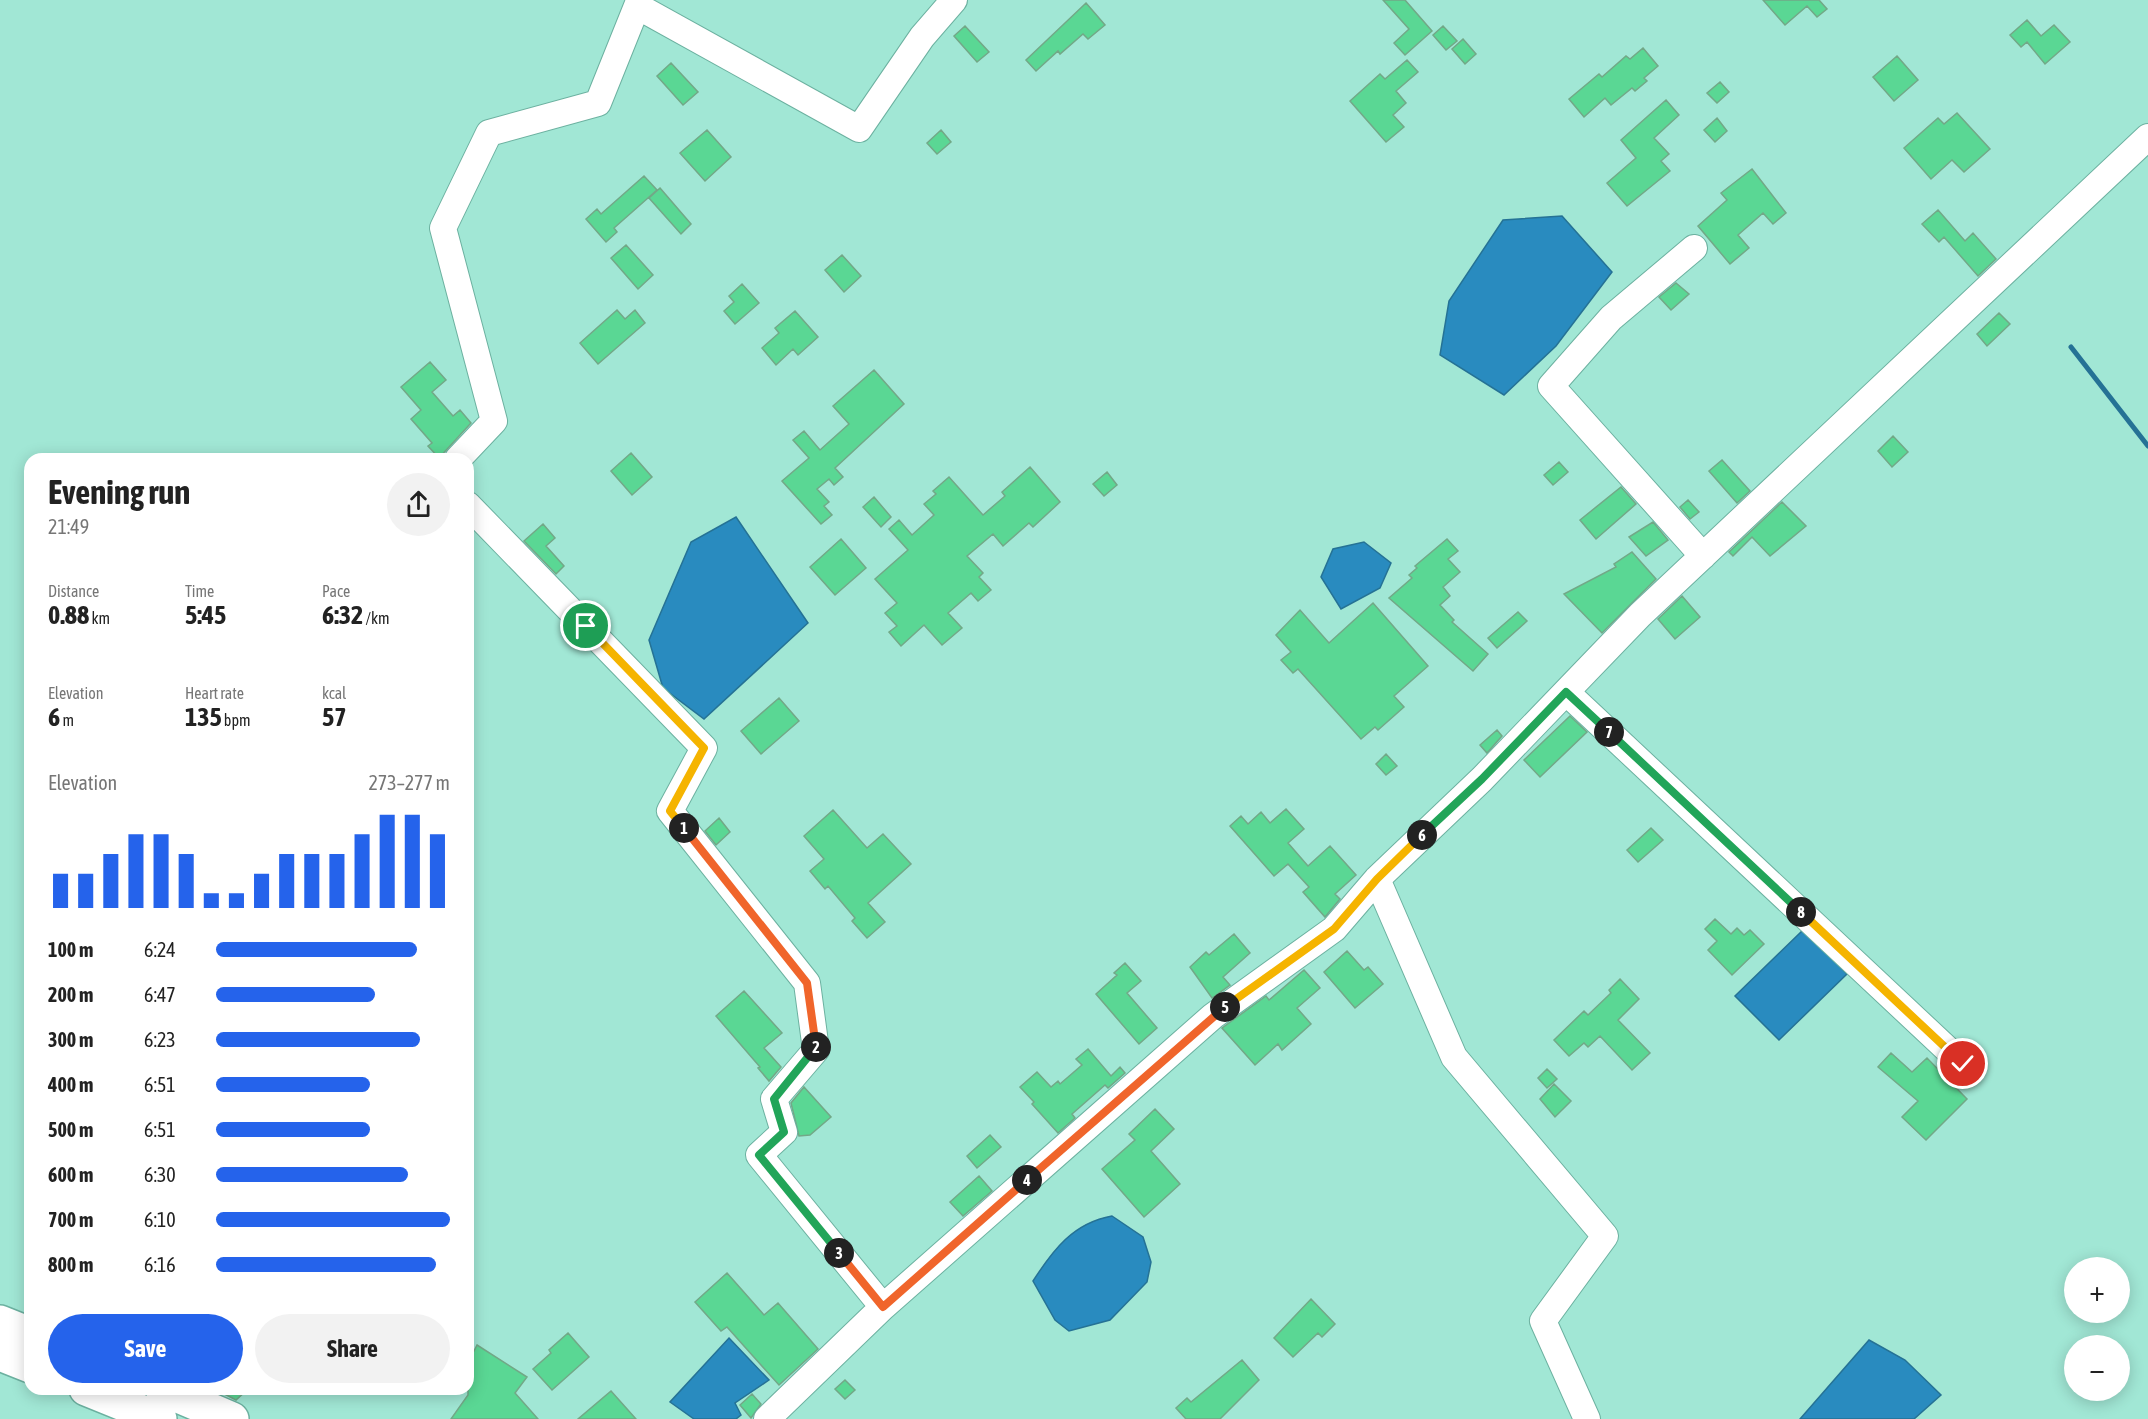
<!DOCTYPE html>
<html lang="en">
<head>
<meta charset="utf-8">
<style>
	:root { --surface:#fff; --page:#f2f2f2; --text:#222; --muted:#767676; --accent:#2563eb }
	body { margin:0; font-family:"Asap Condensed",sans-serif; background:var(--page); color:var(--text); height:100vh; display:flex; flex-direction:column; font-size:22px; white-space:nowrap }
	* { box-sizing:border-box; margin:0 }
	p { font-size:20px; color:var(--muted) }
	.icon { flex:none; width:33px; height:33px; fill:none; stroke:currentColor; stroke-width:2; stroke-linecap:round; stroke-linejoin:round }
	.map { position:relative; flex:1; overflow:hidden }
	.details { position:absolute; left:24px; top:453px; width:450px; height:942px; display:flex; flex-direction:column; background:var(--surface); border-radius:18px; box-shadow:0 3px 15px #0003 }
	.details>* { flex:none }
	.controls { position:absolute; left:2064px; top:1257px; display:grid; gap:12px }
	.controls a { display:grid; place-items:center; width:66px; height:66px; border-radius:50%; background:var(--surface); box-shadow:0 3px 15px #0003; font-size:30px }
	.pin { position:absolute; display:grid; place-items:center; width:51px; height:51px; color:#fff; margin:-26px; border:3px solid #fff; border-radius:50%; box-shadow:0 2px 6px #0007 }
	.km { position:absolute; width:30px; height:30px; margin:-15px; border-radius:50%; background:#222; color:#fff; font-size:16px; line-height:30px; text-align:center }
	.round { display:grid; place-items:center; flex:none; width:63px; height:63px; border-radius:32px; background:var(--page) }
	.head { display:flex; align-items:center; justify-content:space-between; height:102px; padding:0 24px }
	h1 { font-size:33px; font-weight:700; line-height:45px }
	.metrics { display:grid; grid-template-columns:repeat(3,1fr); gap:9px; height:102px; padding:6px 24px }
	.metrics div { display:grid; align-content:center }
	.metrics b { font-size:26px; font-weight:700 }
	.metrics small { font-size:16px; font-weight:400 }
	.metrics p { font-size:16px }
	.chart { height:168px; padding:12px 24px }
	.chart p { display:flex; justify-content:space-between }
	.chart svg { width:100%; height:108px; margin-top:6px; stroke:var(--accent); stroke-width:6 }
	.button { display:flex; gap:12px; margin-top:auto; padding:12px 24px }
	.button a { flex:1; height:69px; border-radius:36px; background:var(--accent); color:#fff; font-size:24px; font-weight:700; line-height:69px; text-align:center }
	.button a+a { background:var(--page); color:var(--text) }
	ul { padding:0 24px; list-style:none; font-size:20px }
	li { display:grid; grid-template-columns:96px 72px 1fr; align-items:center; height:45px }
	li i { height:15px; border-radius:8px; background:var(--accent) }
	.map>svg:first-child { display:block }
	.water { fill:#298bbf; stroke:#257295; stroke-width:1.5 }
	.lines { fill:none; stroke-linecap:round; stroke-linejoin:round }
	.stream { stroke:#257295; stroke-width:5 }
	.building { fill:#5ad794; stroke:#72a887; stroke-width:1.5 }
	.minor-casing { stroke:#6cb1a0; stroke-width:28 }
	.highway-casing { stroke:#6cb1a0; stroke-width:36 }
	.minor { stroke:#fff; stroke-width:26 }
	.highway { stroke:#fff; stroke-width:33 }
	.split-1-casing { stroke:#fff; stroke-width:12 }
	.split-2-casing { stroke:#fff; stroke-width:12 }
	.split-3-casing { stroke:#fff; stroke-width:12 }
	.split-4-casing { stroke:#fff; stroke-width:12 }
	.split-5-casing { stroke:#fff; stroke-width:12 }
	.split-6-casing { stroke:#fff; stroke-width:12 }
	.split-7-casing { stroke:#fff; stroke-width:12 }
	.split-8-casing { stroke:#fff; stroke-width:12 }
	.split-9-casing { stroke:#fff; stroke-width:12 }
	.split-1 { stroke:#f5b400; stroke-width:8 }
	.split-2 { stroke:#f0652b; stroke-width:8 }
	.split-3 { stroke:#22a559; stroke-width:8 }
	.split-4 { stroke:#f0652b; stroke-width:8 }
	.split-5 { stroke:#f0652b; stroke-width:8 }
	.split-6 { stroke:#f5b400; stroke-width:8 }
	.split-7 { stroke:#22a559; stroke-width:8 }
	.split-8 { stroke:#22a559; stroke-width:8 }
	.split-9 { stroke:#f5b400; stroke-width:8 }
</style>
</head>
<body>
<div class="map">
<svg width="2148" height="1419" viewBox="0 0 2148 1419">
	<rect width="100%" height="100%" fill="#a1e7d5"/>
	<!-- water -->
	<path class="water" d="M1562 216 1612 272 1556 346 1504 395 1440 355 1449 301 1503 220Z
		M736 517 808 623 704 719 663 688 649 640 691 542Z
		M1364 542 1391 563 1380 588 1341 609 1321 577 1333 549Z
		M1804 929 1847 974 1779 1040 1735 996Z
		M1112 1216 1143 1237 1151 1262 1147 1282 1110 1320 1069 1331 1055 1320 1033 1281C1053 1250 1073 1223 1112 1216Z
		M729 1338 769 1380 735 1403 741 1415 736 1419H694L670 1402Z
		M1869 1340 1905 1360 1941 1395 1914 1419H1800Z"/>
	<g class="lines">
		<!-- stream -->
		<path class="stream" d="M2071 347 2148 446"/>
	</g>
	<!-- building -->
	<path class="building" d="M1383 0H1405L1432 31 1405 55 1394 43 1409 29Z
		M1763 0H1819L1827 9 1817 17 1807 6 1785 25Z
		M1086 3 1105 25 1088 39 1083 34 1060 54 1058 51 1036 71 1026 60Z
		M2027 20 2041 36 2054 25 2070 42 2045 64 2027 42 2021 47 2010 35Z
		M965 26 989 52 977 62 954 36Z
		M1443 26 1457 41 1446 50 1433 35Z
		M1463 39 1476 54 1465 64 1452 49Z
		M1643 48 1658 66 1644 78 1647 81 1635 91 1632 88 1611 105 1605 98 1584 117 1569 99 1599 74 1602 77 1626 56 1630 59Z
		M1897 56 1918 80 1894 101 1873 77Z
		M1407 60 1418 72 1396 91 1406 103 1393 115 1404 127 1386 142 1350 101 1380 74 1385 79Z
		M671 63 698 92 683 105 657 76Z
		M1720 82 1729 92 1717 103 1707 93Z
		M1666 100 1679 115 1654 138 1669 154 1661 161 1670 171 1627 206 1607 183 1636 158 1621 140Z
		M1957 113 1990 149 1964 172 1952 160 1931 179 1904 148 1938 118 1944 124Z
		M1717 118 1727 131 1715 142 1704 130Z
		M707 130 731 157 705 181 680 153Z
		M941 130 951 142 937 154 927 143Z
		M1752 169 1786 213 1773 224 1763 213 1738 235 1749 248 1730 264 1698 226 1727 200 1721 193Z
		M644 176 657 190 614 228 617 232 606 242 586 219 597 209 601 214Z
		M660 188 691 224 681 234 649 198Z
		M1938 210 1965 241 1973 233 1996 259 1978 276 1944 237 1939 242 1922 224Z
		M626 245 653 275 638 289 611 258Z
		M842 255 861 276 844 292 825 270Z
		M1676 283 1689 294 1671 310 1659 297Z
		M742 284 759 303 735 324 724 311 734 302 729 296Z
		M617 310 625 319 635 310 645 323 598 364 580 343Z
		M795 311 818 337 798 355 793 349 776 365 762 348 779 333 775 328Z
		M1999 313 2010 324 1987 346 1977 334Z
		M430 362 446 380 432 392 453 416 460 410 471 423 439 458 428 446 432 443 411 419 421 410 401 387Z
		M874 370 904 404 835 468 843 477 834 485 829 479 817 489 829 502 824 506 832 515 821 524 782 481 809 458 793 440 804 431 820 450 849 424 833 406Z
		M1893 436 1908 452 1892 467 1878 451Z
		M631 453 652 477 632 495 611 471Z
		M1722 460 1750 491 1737 503 1709 471Z
		M1559 462 1568 472 1553 485 1544 475Z
		M1030 467 1060 502 1033 527 1029 523 1003 546 993 534 967 556 983 573 979 577 991 590 978 601 971 593 948 613 962 628 942 645 924 625 901 646 889 632 897 626 885 613 897 603 875 579 908 550 889 529 899 520 912 535 934 515 924 504 936 494 933 491 949 477 983 515 1005 496 1002 492Z
		M1107 472 1117 485 1104 496 1093 484Z
		M1621 487 1636 504 1596 539 1580 520Z
		M874 497 891 517 881 527 863 507Z
		M1688 500 1699 512 1690 519 1680 507Z
		M1782 502 1806 526 1770 556 1752 537 1733 556 1729 552Z
		M1653 522 1668 540 1646 556 1629 537Z
		M543 524 555 538 546 546 564 566 556 574 524 541Z
		M841 539 866 568 835 595 810 567Z
		M1447 539 1458 551 1448 559 1460 572 1443 587 1450 596 1440 605 1454 620 1452 622 1488 654 1473 671 1389 598 1412 578 1409 575 1417 568 1415 566Z
		M1632 552 1656 579 1602 633 1564 594 1616 567 1614 564Z
		M1682 596 1700 617 1675 639 1658 619Z
		M1373 603 1428 666 1394 696 1404 707 1378 730 1375 727 1361 739 1298 669 1293 673 1281 660 1291 652 1276 635 1300 610 1329 643Z
		M1518 612 1527 621 1497 648 1488 638Z
		M779 698 799 721 761 754 741 731Z
		M1570 716 1587 732 1540 777 1524 760Z
		M1497 730 1502 736 1487 753 1480 745Z
		M1386 754 1397 766 1386 775 1376 764Z
		M1286 809 1304 829 1288 843 1308 866 1330 846 1356 875 1335 894 1340 899 1325 917 1303 892 1309 887 1288 864 1274 876 1230 826 1241 816 1248 824 1261 812 1270 823Z
		M833 810 867 848 883 834 911 864 868 903 885 922 867 938 852 921 855 918 828 886 825 889 810 871 824 859 804 836Z
		M719 818 730 832 716 845 705 831Z
		M1651 828 1663 840 1638 862 1627 850Z
		M1715 919 1731 934 1737 928 1744 935 1750 930 1764 944 1732 975 1708 950 1717 941 1705 929Z
		M1234 934 1250 953 1223 977 1230 985 1212 998 1190 967 1206 952 1209 955Z
		M1347 951 1364 970 1368 967 1383 984 1355 1008 1324 972Z
		M1125 963 1141 981 1127 993 1157 1028 1139 1044 1096 994 1117 975 1114 973Z
		M1304 970 1320 988 1297 1008 1311 1024 1282 1050 1278 1044 1255 1065 1222 1028 1266 996 1269 1000Z
		M1620 979 1639 999 1618 1020 1650 1053 1632 1070 1600 1036 1588 1047 1584 1043 1569 1056 1554 1040 1584 1011 1588 1015 1611 993 1609 990Z
		M744 991 782 1033 764 1048 781 1067 769 1081 758 1068 760 1067 716 1016Z
		M1088 1049 1111 1076 1120 1067 1125 1073 1108 1088 1105 1085 1072 1114 1075 1118 1058 1133 1032 1104 1034 1102 1020 1087 1037 1072 1051 1087 1058 1081 1060 1084 1082 1065 1076 1059Z
		M1891 1053 1912 1072 1927 1058 1967 1099 1926 1140 1902 1117 1918 1101 1878 1067Z
		M1547 1069 1557 1079 1547 1088 1538 1078Z
		M1554 1084 1571 1101 1555 1117 1540 1099Z
		M804 1087 831 1117 810 1135 799 1136 791 1103Z
		M1155 1109 1174 1129 1151 1151 1180 1184 1144 1217 1102 1169 1135 1140 1129 1134Z
		M990 1135 1001 1147 977 1168 967 1156Z
		M979 1176 992 1191 963 1216 950 1202Z
		M727 1273 764 1315 778 1303 818 1349 779 1385 727 1327 721 1331 695 1302Z
		M1311 1299 1335 1324 1322 1337 1318 1333 1293 1357 1274 1338Z
		M568 1333 589 1357 552 1390 533 1369 551 1353 549 1350Z
		M477 1345 527 1377 515 1393 538 1419H451L468 1395V1348L474 1351Z
		M1242 1360 1259 1380 1220 1419H1186L1176 1408 1187 1398 1191 1402Z
		M845 1380 855 1390 845 1399 835 1389Z
		M215 1389H248L236 1400Z
		M611 1391 636 1419H578Z
		M752 1394 761 1404 751 1418 740 1405Z"/>
	<g class="lines">
		<!-- minor casing -->
		<g class="minor-casing">
			<path id="minor" d="M1694 248 1611 318 1551 386 1703 556
				M458 459 494 421 443 228 489 133 598 103 637 6 859 129 922 37 954 0
				M468 505 704 748 670 811 807 983 816 1050 774 1099 784 1132 759 1155 883 1307
				M1566 692 1963 1064
				M1377 879 1454 1057 1605 1236 1543 1321 1587 1419
				M767 1419 883 1307 1213 1016 1334 929 1377 879 1482 779 1640 615 2148 137"/>
		</g>
		<!-- highway casing -->
		<g class="highway-casing">
			<path id="highway" d="M0 1322 30 1334
				M0 1354 30 1366
				M86 1389 160 1419
				M162 1389 232 1419"/>
		</g>
		<!-- minor -->
		<use href="#minor" class="minor"/>
		<!-- highway -->
		<use href="#highway" class="highway"/>
	</g>
	<g class="lines">
		<!-- split-1 casing -->
		<g class="split-1-casing">
			<path id="split-1" d="M586 626 704 748 670 811 684 828"/>
		</g>
		<!-- split-2 casing -->
		<g class="split-2-casing">
			<path id="split-2" d="M684 828 807 983 816 1047"/>
		</g>
		<!-- split-3 casing -->
		<g class="split-3-casing">
			<path id="split-3" d="M816 1047 774 1099 784 1132 759 1155 839 1253"/>
		</g>
		<!-- split-4 casing -->
		<g class="split-4-casing">
			<path id="split-4" d="M839 1253 883 1307 1027 1180"/>
		</g>
		<!-- split-5 casing -->
		<g class="split-5-casing">
			<path id="split-5" d="M1027 1180 1225 1007"/>
		</g>
		<!-- split-6 casing -->
		<g class="split-6-casing">
			<path id="split-6" d="M1225 1007 1334 929 1377 879 1422 835"/>
		</g>
		<!-- split-7 casing -->
		<g class="split-7-casing">
			<path id="split-7" d="M1422 835 1482 779 1566 692 1609 732"/>
		</g>
		<!-- split-8 casing -->
		<g class="split-8-casing">
			<path id="split-8" d="M1609 732 1801 912"/>
		</g>
		<!-- split-9 casing -->
		<g class="split-9-casing">
			<path id="split-9" d="M1801 912 1963 1064"/>
		</g>
		<!-- split-1 -->
		<use href="#split-1" class="split-1"/>
		<!-- split-2 -->
		<use href="#split-2" class="split-2"/>
		<!-- split-3 -->
		<use href="#split-3" class="split-3"/>
		<!-- split-4 -->
		<use href="#split-4" class="split-4"/>
		<!-- split-5 -->
		<use href="#split-5" class="split-5"/>
		<!-- split-6 -->
		<use href="#split-6" class="split-6"/>
		<!-- split-7 -->
		<use href="#split-7" class="split-7"/>
		<!-- split-8 -->
		<use href="#split-8" class="split-8"/>
		<!-- split-9 -->
		<use href="#split-9" class="split-9"/>
	</g>
</svg>
<div class="controls">
<a>+</a>
<a>−</a>
</div>
<div class="pin" style="left:586px;top:626px;background:#1e9e55"><svg class="icon" aria-label="arrive" viewBox="0 0 24 24"><path d="M6 21V4h12l-3 4 3 4H6"/></svg></div>
<div class="pin" style="left:1963px;top:1064px;background:#d93025"><svg class="icon" aria-label="check" viewBox="0 0 24 24"><path d="M5 12l5 5 9-10"/></svg></div>
<b class="km" style="left:684px;top:828px">1</b>
<b class="km" style="left:816px;top:1047px">2</b>
<b class="km" style="left:839px;top:1253px">3</b>
<b class="km" style="left:1027px;top:1180px">4</b>
<b class="km" style="left:1225px;top:1007px">5</b>
<b class="km" style="left:1422px;top:835px">6</b>
<b class="km" style="left:1609px;top:732px">7</b>
<b class="km" style="left:1801px;top:912px">8</b>
<section class="details">
<div class="head"><div><h1>Evening run</h1><p>21:49</p></div><a class="round"><svg class="icon" aria-label="share" viewBox="0 0 24 24"><path d="M12 15V3M7 8l5-5 5 5M5 13v7h14v-7"/></svg></a></div>
<div class="metrics">
<div><p>Distance</p><b>0.88<small> km</small></b></div>
<div><p>Time</p><b>5:45</b></div>
<div><p>Pace</p><b>6:32<small> /km</small></b></div>
</div>
<div class="metrics">
<div><p>Elevation</p><b>6<small> m</small></b></div>
<div><p>Heart rate</p><b>135<small> bpm</small></b></div>
<div><p>kcal</p><b>57</b></div>
</div>
<div class="chart"><p><span>Elevation</span>273–277 m</p>
<svg viewBox="0 0 160 44" preserveAspectRatio="none"><path d="M5 44V30M15 44V30M25 44V22M35 44V14M45 44V14M55 44V22M65 44V38M75 44V38M85 44V30M95 44V22M105 44V22M115 44V22M125 44V14M135 44V6M145 44V6M155 44V14"/></svg>
</div>
<ul>
<li><b>100 m</b>6:24<i style="width:86%"></i></li>
<li><b>200 m</b>6:47<i style="width:68%"></i></li>
<li><b>300 m</b>6:23<i style="width:87%"></i></li>
<li><b>400 m</b>6:51<i style="width:66%"></i></li>
<li><b>500 m</b>6:51<i style="width:66%"></i></li>
<li><b>600 m</b>6:30<i style="width:82%"></i></li>
<li><b>700 m</b>6:10<i style="width:100%"></i></li>
<li><b>800 m</b>6:16<i style="width:94%"></i></li>
</ul>
<div class="button"><a>Save</a><a>Share</a></div>
</section>
</div>
</body>
</html>
